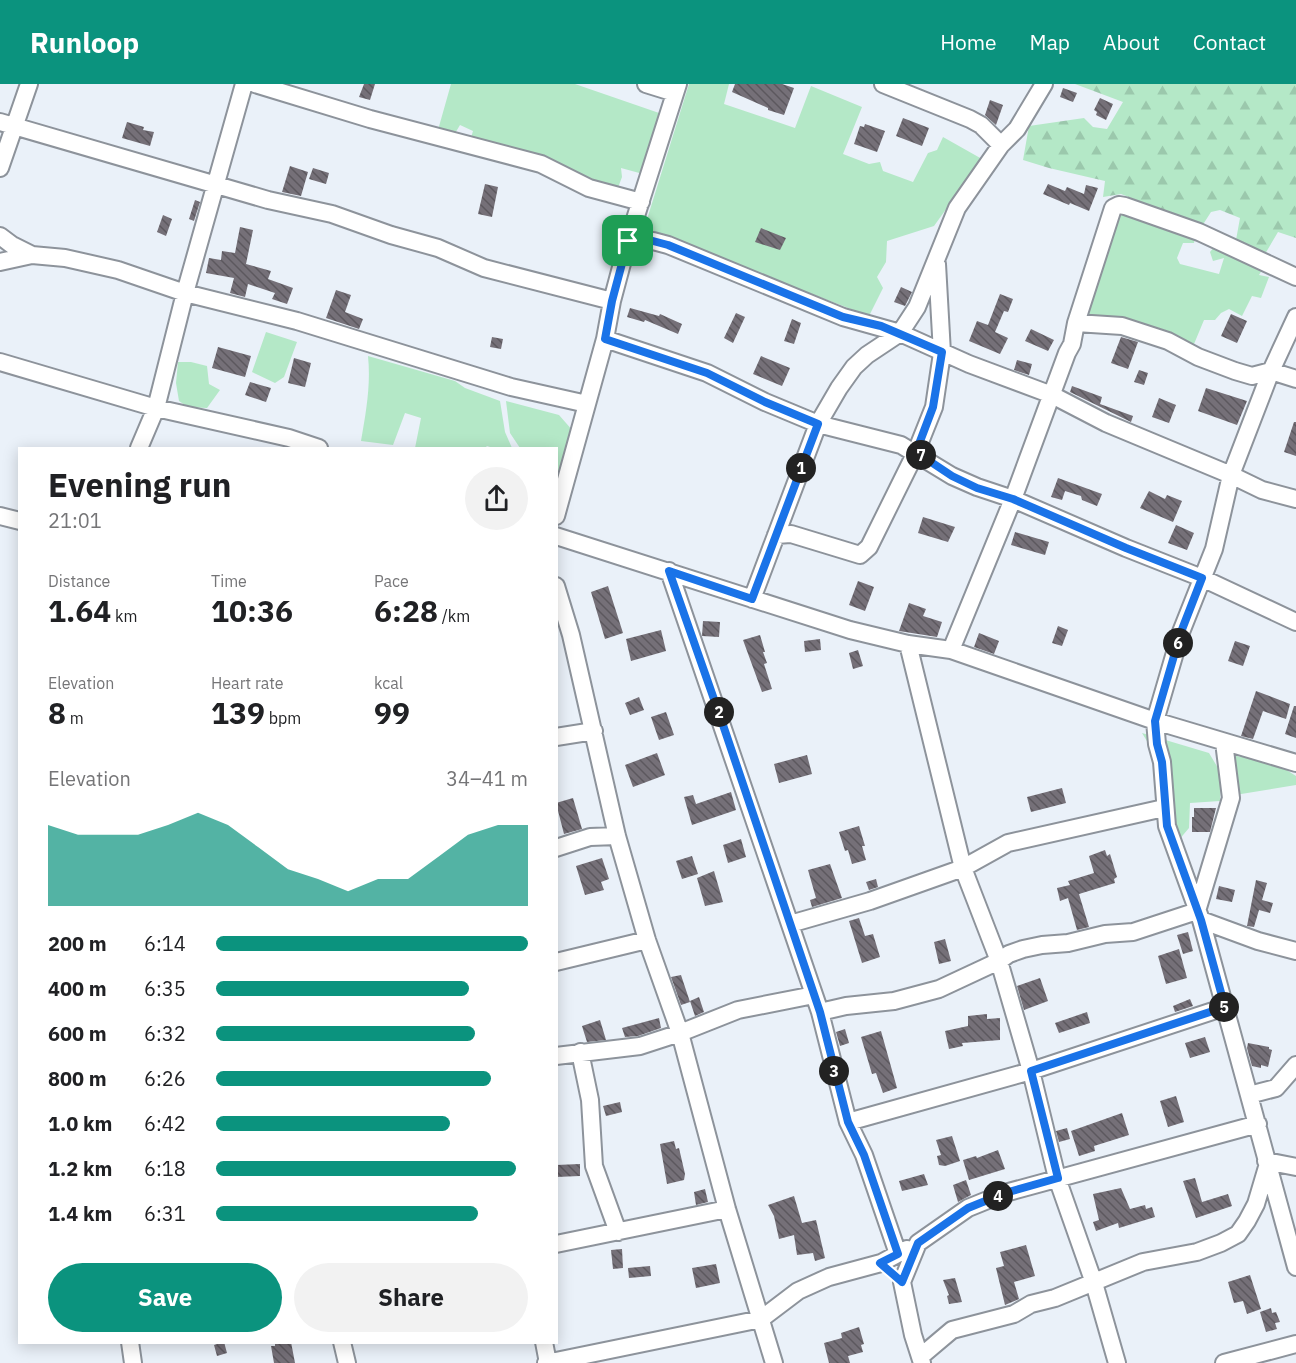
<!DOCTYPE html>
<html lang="en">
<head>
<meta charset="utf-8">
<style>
	:root { --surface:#fff; --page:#f2f2f2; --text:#202124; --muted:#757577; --accent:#0b937e }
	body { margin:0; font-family:"IBM Plex Sans",sans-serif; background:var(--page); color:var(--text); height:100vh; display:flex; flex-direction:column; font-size:22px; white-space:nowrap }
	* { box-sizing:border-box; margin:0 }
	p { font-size:20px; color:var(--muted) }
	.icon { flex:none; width:33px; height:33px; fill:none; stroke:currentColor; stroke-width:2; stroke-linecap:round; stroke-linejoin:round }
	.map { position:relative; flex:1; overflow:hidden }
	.drawer { position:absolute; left:18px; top:363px; width:540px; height:897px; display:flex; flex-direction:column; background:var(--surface); border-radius:0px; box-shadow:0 3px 15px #0003 }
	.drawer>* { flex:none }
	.pin { position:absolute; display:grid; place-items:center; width:51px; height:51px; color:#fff; margin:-26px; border-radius:12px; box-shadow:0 3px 9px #0006 }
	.km { position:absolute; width:30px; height:30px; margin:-15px; border-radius:50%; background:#222; color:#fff; font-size:16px; line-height:30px; text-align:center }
	.round { display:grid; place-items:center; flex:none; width:63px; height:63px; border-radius:32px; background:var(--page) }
	.summary { display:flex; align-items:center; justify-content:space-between; height:102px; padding:0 30px }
	h1 { font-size:33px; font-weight:700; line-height:45px }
	.figures { display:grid; grid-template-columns:repeat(3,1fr); gap:9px; height:102px; padding:6px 30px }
	.figures div { display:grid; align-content:center }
	.figures b { font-size:30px; font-weight:700 }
	.figures small { font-size:16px; font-weight:400 }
	.figures p { font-size:16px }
	.chart { height:168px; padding:12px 30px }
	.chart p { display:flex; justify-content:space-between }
	.chart svg { width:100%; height:108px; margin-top:6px; fill:var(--accent); opacity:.7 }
	.cta { display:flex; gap:12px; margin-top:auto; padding:12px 30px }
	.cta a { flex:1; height:69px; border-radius:36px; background:var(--accent); color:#fff; font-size:24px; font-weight:700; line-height:69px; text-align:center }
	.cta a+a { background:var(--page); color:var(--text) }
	ul { padding:0 30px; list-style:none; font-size:20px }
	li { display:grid; grid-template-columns:96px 72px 1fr; align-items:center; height:45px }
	li i { height:15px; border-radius:8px; background:var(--accent) }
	header { display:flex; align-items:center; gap:36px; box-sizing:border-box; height:84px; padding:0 30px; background:var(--accent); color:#fff }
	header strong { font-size:28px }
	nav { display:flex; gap:33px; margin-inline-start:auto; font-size:21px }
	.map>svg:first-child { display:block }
	.green { fill:#b4e8c7 }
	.forest { fill:url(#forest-firs) }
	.building { fill:url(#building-back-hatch) }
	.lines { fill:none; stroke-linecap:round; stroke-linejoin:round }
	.minor-casing { stroke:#8d939b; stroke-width:20 }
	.minor { stroke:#fff; stroke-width:16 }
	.route-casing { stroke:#fff; stroke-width:12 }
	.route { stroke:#1a73e8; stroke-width:8 }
</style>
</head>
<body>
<header>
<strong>Runloop</strong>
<nav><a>Home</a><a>Map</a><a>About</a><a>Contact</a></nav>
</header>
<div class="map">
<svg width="1296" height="1279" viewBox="0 0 1296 1279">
	<defs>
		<pattern id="forest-firs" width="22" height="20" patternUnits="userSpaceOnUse" patternTransform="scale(1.5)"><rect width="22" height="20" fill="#b4e8c7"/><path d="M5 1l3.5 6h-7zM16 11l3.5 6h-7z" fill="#9bc8ac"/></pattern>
		<pattern id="building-back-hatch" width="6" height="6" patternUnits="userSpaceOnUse" patternTransform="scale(1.5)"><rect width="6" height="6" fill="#757078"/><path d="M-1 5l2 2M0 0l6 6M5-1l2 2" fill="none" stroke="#5c585e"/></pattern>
	</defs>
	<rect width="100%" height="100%" fill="#eaf1f9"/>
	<!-- green -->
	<path class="green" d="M451 0H575L662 30 643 90 621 84 622 93 616 109 470 57 473 47 460 41 454 51 438 46Z
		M689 0H729L724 20 795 44 811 2 862 23 843 70 869 80 880 78 883 87 913 98 928 69 937 66 943 53 982 75 934 142 887 157 886 178 877 193 883 204 869 232 644 145Z
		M1125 126 1196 149 1194 159H1183L1177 174 1180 180 1219 190 1224 174 1213 177 1210 168 1214 163 1262 186 1259 191 1269 193 1261 214 1252 212 1242 232 1229 225 1221 229 1215 236H1204L1194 260 1115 236 1088 233 1116 129Z
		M266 248 297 258 284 293 275 299 252 288Z
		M368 272 455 297 465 304 500 317 505 348 512 364H493L487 362 485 364H415L421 334 405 329 393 361 361 357C366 328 371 301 368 272Z
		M178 278H191L207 282 209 300 220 306 207 324 188 323 179 317 176 299Z
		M506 317 559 331 573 347 557 402 556 364H520L510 349Z
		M1142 649 1209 669 1221 689 1220 717 1190 719 1189 744 1172 764 1156 672Z
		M1242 669 1277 680 1296 692V701L1235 711 1232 670 1240 673Z"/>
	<!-- forest -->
	<path class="forest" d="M1075 0H1296V154L1278 148 1265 170 1236 156 1240 134 1220 126 1211 128 1202 142 1121 110 1103 113 1105 97 1049 84 1023 76 1029 42 1084 34 1093 43 1107 45 1123 18Z"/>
	<!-- building -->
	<path class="building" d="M364 0H375L370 16 359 13Z
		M735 0H782L794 4 784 31 768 26V24L732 8Z
		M1063 4 1077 9 1073 18 1060 13Z
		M1100 14 1113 20 1106 36 1096 31 1097 28 1094 26Z
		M990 16 1003 21 996 41 985 31Z
		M903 34 929 44 922 62 896 52Z
		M127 38 144 43 143 46 154 48 150 62 122 54Z
		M865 40 885 47 877 68 854 60 860 42 864 43Z
		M290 82 308 88 301 112 282 108Z
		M313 84 329 89 326 100 309 95Z
		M485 100 498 103 492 133 478 130Z
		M1048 100 1065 107 1067 103 1084 110 1086 101 1098 104 1089 127 1070 119 1069 121 1043 110Z
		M195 116 200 118 194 137 189 135Z
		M163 131 172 135 166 152 157 148Z
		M240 143 253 146 246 180 271 187 268 195 293 204 287 220 272 215 275 209 248 200 245 213 230 209 234 194 206 189 209 174 221 176 222 167 235 169Z
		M761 144 786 154 780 166 755 158Z
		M901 203 912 208 905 222 894 218Z
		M336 206 351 211 345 228 363 235 359 245 326 234Z
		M1000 210 1013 215 1008 228 1004 227 995 248 1008 254 1000 270 969 257 977 237 988 241Z
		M630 224 659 232 660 230 682 240 678 250 645 236 644 238 627 233Z
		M736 229 745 233 733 259 724 254Z
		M1231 230 1247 237 1237 259 1221 252Z
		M792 235 801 239 794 260 784 257Z
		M1031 245 1054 256 1048 267 1025 257Z
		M492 253 503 255 501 265 490 263Z
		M1121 253 1138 258 1128 285 1111 279Z
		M218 263 251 272 245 293 212 284Z
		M761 272 790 284 782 302 753 290Z
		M294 274 311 279 305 303 288 299Z
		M1017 276 1032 280 1029 291 1014 286Z
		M1139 286 1148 289 1144 301 1134 298Z
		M250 298 271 304 266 318 245 311Z
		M1072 302 1102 313 1100 320 1133 332 1131 338 1070 308Z
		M1206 304 1247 317 1237 341 1198 327Z
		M1159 314 1176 321 1169 339 1152 333Z
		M1294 338H1296V372L1284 368Z
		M1058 394 1102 410 1097 422 1082 416 1081 412 1065 407 1062 416 1051 413Z
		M1149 407 1165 415 1167 411 1182 417 1173 438 1140 424Z
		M923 433 955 443 948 458 918 449Z
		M1176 441 1194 449 1187 466 1168 459Z
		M1015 448 1049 458 1045 471 1011 461Z
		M858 497 874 503 865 527 849 521Z
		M608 502 623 549 605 555 591 508Z
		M909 519 926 525 923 532 942 538 937 553 899 547Z
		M703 537 720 538 719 553 702 552Z
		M1058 542 1068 546 1062 562 1052 559Z
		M661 546 666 567 631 577 626 555Z
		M979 549 999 557 994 570 974 563Z
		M760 551 765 568H763L767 579 764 580 772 605 762 608 743 556Z
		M820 555 821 566 805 568 804 557Z
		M1235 557 1250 562 1243 582 1228 577Z
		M858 566 863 582 853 585 849 569Z
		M1256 607 1290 620 1286 635 1263 627 1253 655 1241 652Z
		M639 613 644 626 630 631 625 619Z
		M1294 622H1296V654L1285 650Z
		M666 628 674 651 659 656 651 633Z
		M657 669 665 691 633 703 625 681Z
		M807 671 812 690 779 699 774 680Z
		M1062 704 1066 719 1031 728 1027 713Z
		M731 708 736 726 692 741 684 713 693 711 696 720Z
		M573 714 582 745 564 750 556 719Z
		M1194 724H1216L1210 748H1192V733H1194Z
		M859 742 865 762H862L866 776 852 780 848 766 845 767 839 748Z
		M741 755 746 773 728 779 723 761Z
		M1105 766 1107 772 1110 770 1117 793 1114 795 1115 799 1079 810 1089 843 1077 846 1068 814 1060 817 1057 804 1070 801 1068 797 1094 789 1089 772Z
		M692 772 698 790 682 795 676 777Z
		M602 774 609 795 601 798 604 806 585 811 576 782Z
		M830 780 842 814 812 823 810 816 816 814 808 786Z
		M714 787 723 818 705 822 697 794Z
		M876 795 878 803 869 806 866 798Z
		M1256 796 1267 799 1262 816 1273 819 1270 829 1259 826 1254 843 1247 842Z
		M1219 802 1235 806 1232 818 1216 815Z
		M859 834 865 852 873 850 880 873 862 879 849 837Z
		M1188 848 1193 867 1183 870 1177 851Z
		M945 855 951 877 939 880 934 858Z
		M1179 865 1187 894 1166 900 1158 872Z
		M681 891 690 918 681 921 671 893Z
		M1040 894 1048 917 1024 926 1017 902Z
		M699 913 704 928 695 932 690 917Z
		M1190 915 1193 922 1175 928 1173 922Z
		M1087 928 1090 939 1059 949 1055 939Z
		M987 930V935L1000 934V956L962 959 963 962 949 965 945 947 968 942V932Z
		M659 934 661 944 638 952 625 953 622 944Z
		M600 936 606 956 587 958 582 942Z
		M845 945 849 959 840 962 836 948Z
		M881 947 897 1004 883 1009 876 989 872 990 861 953Z
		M1205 953 1210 968 1190 974 1185 959Z
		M1248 959 1269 963V965L1272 966 1268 983 1261 981V984L1252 982 1247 964Z
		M1176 1012 1184 1038 1168 1043 1160 1017Z
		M620 1018 622 1028 606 1032 603 1022Z
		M1122 1029 1129 1051 1094 1062 1095 1067 1079 1072 1071 1047Z
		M1067 1044 1070 1055 1059 1058 1056 1047Z
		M952 1052 960 1077 945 1082 939 1081 937 1072 941 1071 936 1056Z
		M674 1057 676 1065 679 1064 685 1090 684 1096 667 1100 660 1060Z
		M998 1066 1005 1085 969 1096 963 1076 976 1072 977 1074Z
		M580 1080V1092L556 1093V1081Z
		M924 1090 928 1101 902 1107 899 1097Z
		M1195 1094 1202 1118 1228 1110 1232 1122 1196 1134 1183 1097Z
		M966 1096 971 1111 958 1118 953 1101Z
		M1121 1104 1130 1125 1145 1121 1146 1125 1152 1123 1155 1133 1119 1144 1118 1139 1096 1147 1093 1138 1099 1136 1093 1110Z
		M705 1105 708 1118 696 1121 694 1108Z
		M794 1112 802 1139 816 1136 825 1174 815 1177 813 1169 797 1171 794 1151 779 1155 774 1132 768 1121Z
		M1026 1161 1035 1192 1014 1198 1019 1215 1005 1221 996 1184 1004 1182 1000 1168Z
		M622 1165 623 1184 613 1185 611 1166Z
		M716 1180 720 1199 696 1204 692 1184Z
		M650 1182 651 1192 629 1194 628 1184Z
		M1250 1191 1261 1225 1247 1230 1243 1217 1234 1219 1228 1198Z
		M955 1194 962 1218 949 1220 947 1212 949 1211 943 1196Z
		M1271 1224 1272 1229 1276 1228 1280 1238 1275 1239 1277 1245 1266 1248 1260 1228Z
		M859 1243 864 1260 861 1261 863 1268 848 1272 850 1279H829L824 1259 842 1254 841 1249Z
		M224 1258 227 1269 217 1272 214 1261Z
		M275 1258H291L295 1279H274L271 1262H275Z"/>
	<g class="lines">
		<!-- minor casing -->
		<g class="minor-casing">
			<path id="minor" d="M255 0 370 35 541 80 589 104 641 118
				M646 0 675 9
				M883 0 970 35 981 41 1001 61
				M0 38 268 116 332 130 391 151 438 164 484 184 612 217
				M0 84 29 0
				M0 152 12 161 32 171
				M628 157H653L668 161 843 233 900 249 969 280 1052 311 1106 339 1231 391 1262 406 1296 415
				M0 178 32 171 65 174 118 186 185 209 297 237 511 303 587 320
				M1296 233 1271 287 1231 391 1214 465 1181 548 1155 637 1157 660 1162 678 1167 742 1201 836 1296 1183
				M1076 239 1113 124 1119 121 1125 122 1199 148 1296 193
				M605 255 707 289 765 318 818 340 901 361 952 392 977 403 1013 415 1126 464 1202 494 1296 538
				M0 278 156 324 289 354 319 364
				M139 364 156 324 185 209 244 0
				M0 432 20 437
				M556 432 605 255 612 217 628 157 678 0
				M776 451 791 450 860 471 869 463 916 368 934 323 942 269 937 180
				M556 452 850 546 908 560 951 566 1155 637 1296 679
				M669 487 820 928 848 1038 864 1071 898 1170
				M556 502 571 551 617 752 647 856 680 949 727 1125 774 1279
				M752 515 818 340 839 304 854 283 867 271 900 249 917 223 957 124 1001 61 1017 45 1044 0
				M908 560 963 784 999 877 1031 987 1057 1094 1094 1199 1117 1279
				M951 566 1013 415 1067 269 1072 260 1076 239 1122 242 1168 257 1198 273 1235 287 1252 292 1271 287 1296 295
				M556 653 594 647
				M556 764 590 753 617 752
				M1201 836 1258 857 1296 867
				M790 840 870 817 963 784 1008 759 1164 724
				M556 878 647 856
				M820 928 846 922 894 917 939 905 999 877 1009 870 1023 865 1042 861 1068 859 1105 850 1133 848 1197 827 1231 714 1224 658
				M580 968 590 1016 594 1082 618 1148
				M556 972 640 962 680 949 738 926 814 911
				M1249 1011 1276 1004 1296 981
				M848 1038 1031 987 1225 923
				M1266 1077 1296 1083
				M556 1160 727 1125
				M130 1258 133 1279
				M342 1258 347 1279
				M544 1258 548 1279
				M920 1273 952 1246 1014 1230 1031 1220 1055 1214 1143 1178 1197 1168 1221 1159 1238 1150 1247 1137 1256 1120 1267 1083
				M546 1279 761 1235 798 1207 829 1193 881 1179 907 1165
				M922 1279 913 1251 902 1198 918 1159 968 1124 1005 1109 1258 1040
				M1224 1279 1296 1260"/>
		</g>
		<!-- minor -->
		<use href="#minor" class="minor"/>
	</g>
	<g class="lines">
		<!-- route casing -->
		<g class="route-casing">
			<path id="route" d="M628 157H653L668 161 826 226 843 233 881 242 942 268 933 323 916 368 952 392 977 404 1013 415 1126 464 1202 494 1181 548 1155 637 1157 660 1162 678 1167 742 1201 836 1225 923 1031 987 1058 1094 1005 1109 968 1124 918 1159 902 1198 880 1179 898 1170 864 1071 848 1038 820 928 722 638 669 487 752 515 818 340 765 318 707 289 605 255 612 217Z"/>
		</g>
		<!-- route -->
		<use href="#route" class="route"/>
	</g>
</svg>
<div class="pin" style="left:628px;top:157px;background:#1e9e55"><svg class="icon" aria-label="arrive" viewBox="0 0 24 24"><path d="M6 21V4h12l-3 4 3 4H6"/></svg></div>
<b class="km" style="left:801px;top:384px">1</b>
<b class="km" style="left:719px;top:628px">2</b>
<b class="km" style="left:834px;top:987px">3</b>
<b class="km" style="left:998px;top:1112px">4</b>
<b class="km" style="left:1224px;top:923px">5</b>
<b class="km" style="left:1178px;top:559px">6</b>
<b class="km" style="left:921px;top:371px">7</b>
<section class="drawer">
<div class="summary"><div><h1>Evening run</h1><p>21:01</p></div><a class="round"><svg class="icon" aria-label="share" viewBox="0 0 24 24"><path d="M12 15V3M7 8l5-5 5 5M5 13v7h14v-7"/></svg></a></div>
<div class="figures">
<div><p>Distance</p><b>1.64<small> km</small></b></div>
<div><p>Time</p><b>10:36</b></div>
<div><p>Pace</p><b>6:28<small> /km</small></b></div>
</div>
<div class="figures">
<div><p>Elevation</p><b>8<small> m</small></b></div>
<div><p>Heart rate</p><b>139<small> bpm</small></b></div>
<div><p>kcal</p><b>99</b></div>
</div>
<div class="chart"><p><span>Elevation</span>34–41 m</p>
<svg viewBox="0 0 160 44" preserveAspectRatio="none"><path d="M0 44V11L10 15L20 15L30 15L40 11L50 6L60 11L70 20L80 29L90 33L100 38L110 33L120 33L130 24L140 15L150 11L160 11V44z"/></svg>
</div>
<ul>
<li><b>200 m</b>6:14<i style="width:100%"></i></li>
<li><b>400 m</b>6:35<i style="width:81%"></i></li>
<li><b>600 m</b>6:32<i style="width:83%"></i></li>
<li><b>800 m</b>6:26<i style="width:88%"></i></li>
<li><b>1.0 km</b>6:42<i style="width:75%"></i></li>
<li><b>1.2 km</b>6:18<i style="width:96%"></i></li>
<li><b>1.4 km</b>6:31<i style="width:84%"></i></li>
</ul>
<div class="cta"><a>Save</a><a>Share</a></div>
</section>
</div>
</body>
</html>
